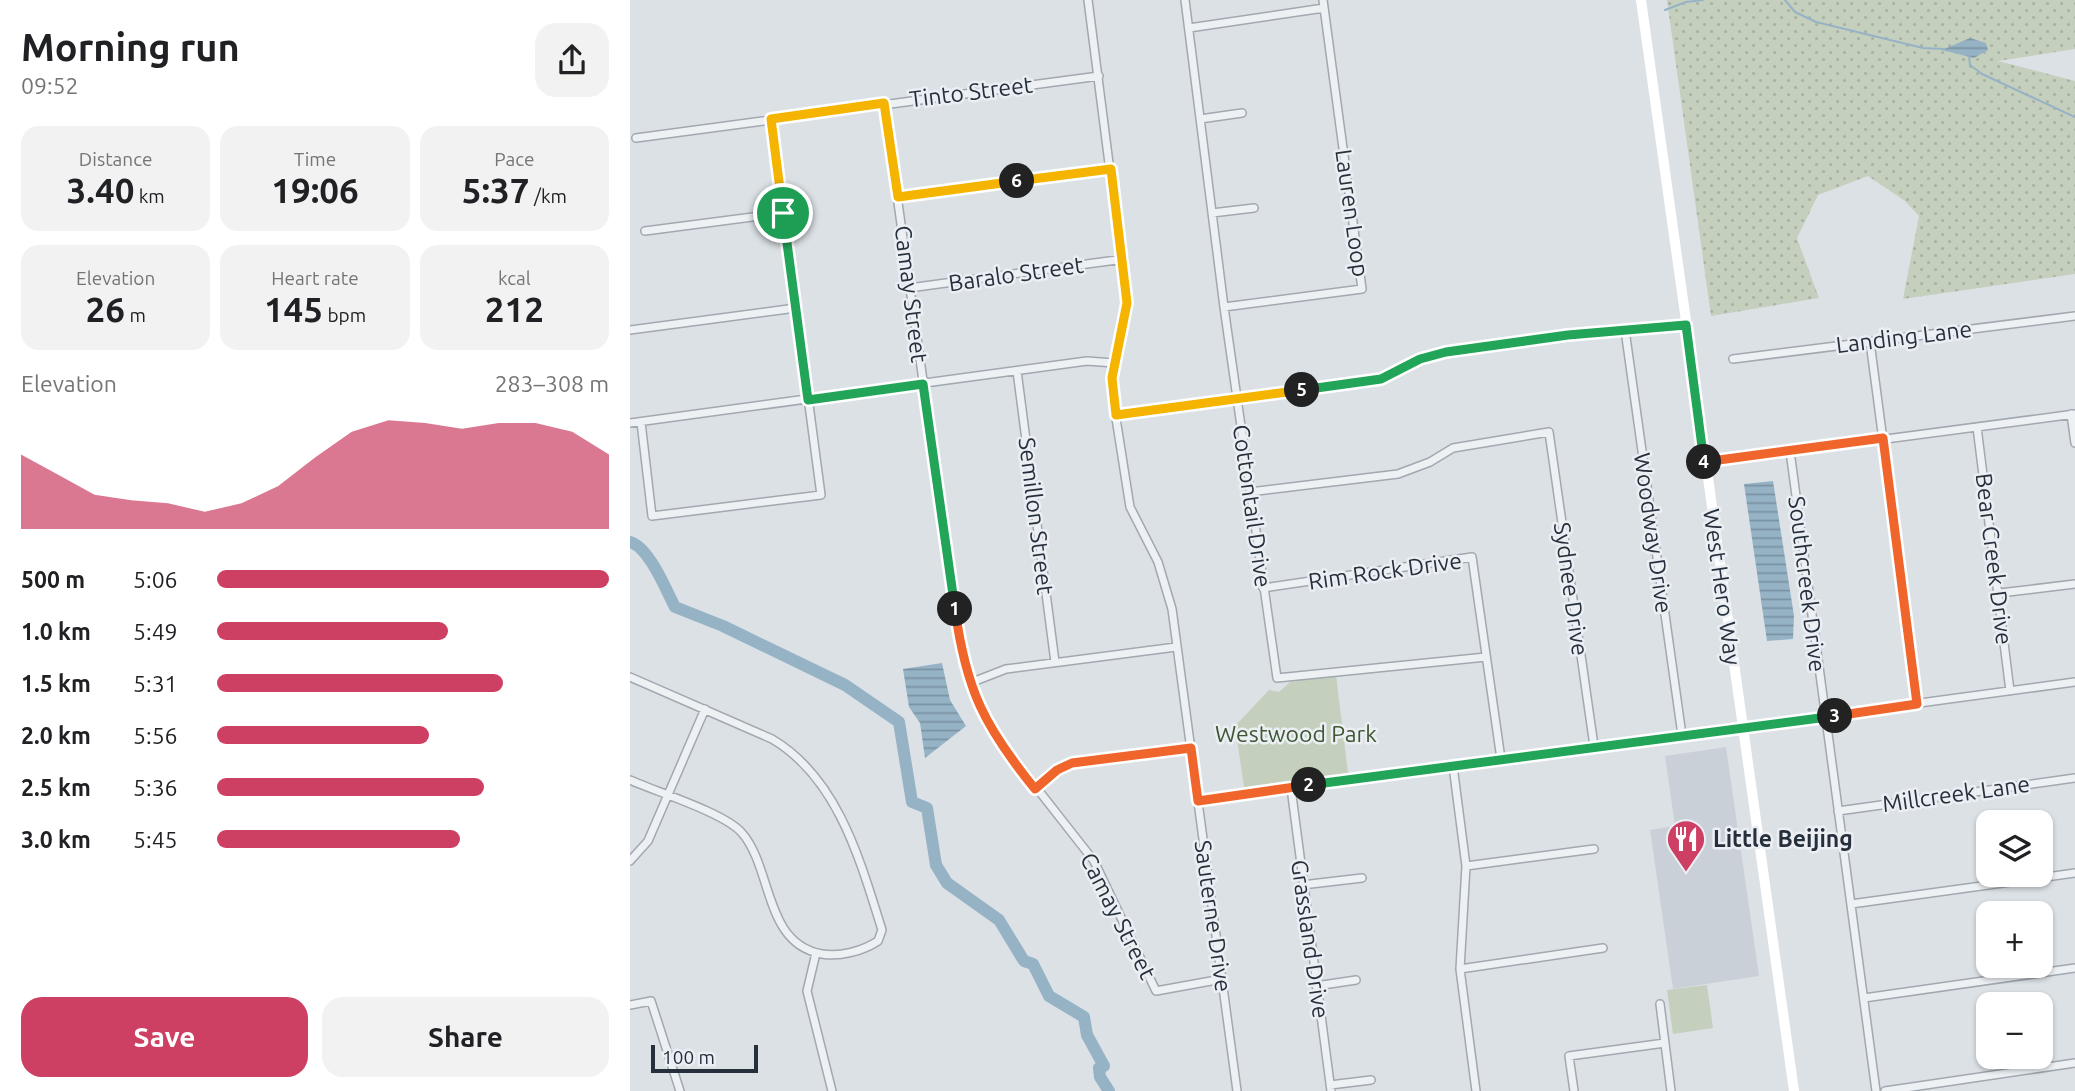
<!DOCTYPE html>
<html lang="en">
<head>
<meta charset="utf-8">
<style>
	:root { --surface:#fff; --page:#f2f2f2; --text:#202124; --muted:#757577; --accent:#cd3f63 }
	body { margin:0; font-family:Ubuntu,sans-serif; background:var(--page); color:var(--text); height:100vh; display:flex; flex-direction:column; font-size:26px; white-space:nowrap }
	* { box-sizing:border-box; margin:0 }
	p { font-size:23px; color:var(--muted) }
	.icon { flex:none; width:38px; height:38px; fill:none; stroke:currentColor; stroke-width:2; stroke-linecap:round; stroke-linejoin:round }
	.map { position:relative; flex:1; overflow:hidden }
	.sheet { display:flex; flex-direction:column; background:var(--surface); width:630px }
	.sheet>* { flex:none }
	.buttons { position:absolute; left:1346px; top:810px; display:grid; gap:14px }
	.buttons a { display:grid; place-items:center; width:77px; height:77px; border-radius:14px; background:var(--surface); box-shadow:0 2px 5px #0004; font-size:35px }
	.scale { position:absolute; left:21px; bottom:18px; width:107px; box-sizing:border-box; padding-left:7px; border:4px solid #26303c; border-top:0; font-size:19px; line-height:24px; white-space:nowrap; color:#26303c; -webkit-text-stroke:5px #ebeff4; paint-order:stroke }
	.pin { position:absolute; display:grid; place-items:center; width:60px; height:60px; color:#fff; margin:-30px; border:4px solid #fff; border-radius:50%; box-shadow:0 2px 7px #0007 }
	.km { position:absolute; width:35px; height:35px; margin:-18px; border-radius:50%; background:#222; color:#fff; font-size:19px; line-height:35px; text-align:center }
	.round { display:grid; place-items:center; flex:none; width:74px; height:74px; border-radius:21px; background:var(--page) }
	.headline { display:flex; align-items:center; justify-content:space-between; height:119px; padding:0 21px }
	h1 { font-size:38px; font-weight:700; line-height:52px }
	.stats { display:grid; grid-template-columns:repeat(3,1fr); gap:10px; height:119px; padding:7px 21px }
	.stats div { display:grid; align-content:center; border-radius:18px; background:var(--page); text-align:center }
	.stats b { font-size:35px; font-weight:700 }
	.stats small { font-size:19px; font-weight:400 }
	.stats p { font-size:19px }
	.chart { height:196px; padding:14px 21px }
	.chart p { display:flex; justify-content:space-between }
	.chart svg { width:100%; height:126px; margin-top:7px; fill:var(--accent); opacity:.7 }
	.cta { display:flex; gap:14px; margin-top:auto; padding:14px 21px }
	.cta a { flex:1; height:80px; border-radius:21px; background:var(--accent); color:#fff; font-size:28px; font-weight:700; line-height:80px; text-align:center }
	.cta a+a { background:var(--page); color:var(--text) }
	ul { padding:0 21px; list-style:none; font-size:23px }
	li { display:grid; grid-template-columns:112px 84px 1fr; align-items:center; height:52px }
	li i { height:18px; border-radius:9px; background:var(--accent) }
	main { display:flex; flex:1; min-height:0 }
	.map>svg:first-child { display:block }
	.built { fill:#cad0d8 }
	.grass { fill:url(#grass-dots) }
	.park { fill:#c4d0bd }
	.water { fill:url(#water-rules) }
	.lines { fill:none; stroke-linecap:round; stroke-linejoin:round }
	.stream { stroke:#96b3c6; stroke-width:2 }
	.river { stroke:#96b3c6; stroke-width:12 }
	.minor-casing { stroke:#a2a8b0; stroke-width:10 }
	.minor { stroke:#eef1f4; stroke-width:7 }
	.secondary { stroke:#fff; stroke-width:10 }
	.split-1-casing { stroke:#fff; stroke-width:14 }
	.split-2-casing { stroke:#fff; stroke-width:14 }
	.split-3-casing { stroke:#fff; stroke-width:14 }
	.split-4-casing { stroke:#fff; stroke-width:14 }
	.split-5-casing { stroke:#fff; stroke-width:14 }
	.split-6-casing { stroke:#fff; stroke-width:14 }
	.split-7-casing { stroke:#fff; stroke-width:14 }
	.split-1 { stroke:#22a559; stroke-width:9 }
	.split-2 { stroke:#f0652b; stroke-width:9 }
	.split-3 { stroke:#22a559; stroke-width:9 }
	.split-4 { stroke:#f0652b; stroke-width:9 }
	.split-5 { stroke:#22a559; stroke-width:9 }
	.split-6 { stroke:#f5b400; stroke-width:9 }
	.split-7 { stroke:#f5b400; stroke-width:9 }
	.labels { text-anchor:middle; stroke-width:5; stroke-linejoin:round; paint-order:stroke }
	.street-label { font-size:23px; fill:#26303c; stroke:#ebeff4 }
	.park-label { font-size:23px; fill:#3e5733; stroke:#ebeff4 }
	.poi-label { font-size:23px; font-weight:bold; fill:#26303c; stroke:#ebeff4; text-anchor:start }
</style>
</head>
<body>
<main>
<section class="sheet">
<div class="headline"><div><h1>Morning run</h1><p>09:52</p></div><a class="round"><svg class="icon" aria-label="share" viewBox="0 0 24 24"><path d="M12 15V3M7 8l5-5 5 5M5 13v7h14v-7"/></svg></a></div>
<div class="stats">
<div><p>Distance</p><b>3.40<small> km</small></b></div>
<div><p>Time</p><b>19:06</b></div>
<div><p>Pace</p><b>5:37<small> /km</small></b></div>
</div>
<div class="stats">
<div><p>Elevation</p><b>26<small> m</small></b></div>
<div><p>Heart rate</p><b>145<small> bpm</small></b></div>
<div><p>kcal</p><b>212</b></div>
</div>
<div class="chart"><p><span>Elevation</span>283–308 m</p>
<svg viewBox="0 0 160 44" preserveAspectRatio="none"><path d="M0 44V18L10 25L20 32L30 34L40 35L50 38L60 35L70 29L80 19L90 10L100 6L110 7L120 9L130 7L140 7L150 10L160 18V44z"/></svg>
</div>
<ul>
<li><b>500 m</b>5:06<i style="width:100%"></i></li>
<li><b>1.0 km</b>5:49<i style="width:59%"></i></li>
<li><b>1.5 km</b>5:31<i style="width:73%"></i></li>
<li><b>2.0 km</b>5:56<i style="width:54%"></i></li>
<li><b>2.5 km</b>5:36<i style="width:68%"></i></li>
<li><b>3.0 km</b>5:45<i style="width:62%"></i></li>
</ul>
<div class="cta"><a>Save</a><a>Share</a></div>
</section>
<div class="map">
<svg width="1445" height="1091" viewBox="0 0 1445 1091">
	<defs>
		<pattern id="grass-dots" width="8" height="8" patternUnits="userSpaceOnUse" patternTransform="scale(1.75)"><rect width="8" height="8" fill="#c4d0bd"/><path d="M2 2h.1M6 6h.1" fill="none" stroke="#a8b3a3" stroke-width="1.8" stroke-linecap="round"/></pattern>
		<pattern id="water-rules" width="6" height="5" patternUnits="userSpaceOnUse" patternTransform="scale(1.75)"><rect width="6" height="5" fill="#96b3c6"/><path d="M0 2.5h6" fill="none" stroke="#7a92a2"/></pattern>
	</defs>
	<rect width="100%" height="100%" fill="#dce1e6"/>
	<!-- built -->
	<path class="built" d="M1096 747 1129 976 1043 989 1020 830 1045 826 1035 756Z"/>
	<!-- grass -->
	<path class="grass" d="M1037 0H1445V49L1368 61 1445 81V274L1273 299 1289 216 1275 201 1238 176 1188 195 1167 238 1189 298 1081 316Z"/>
	<!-- park -->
	<path class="park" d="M706 675 718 773 614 787 605 726 639 690 649 692 660 682Z
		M1077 985 1083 1028 1043 1034 1037 990Z"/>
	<!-- water -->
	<path class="water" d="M1340 38 1356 43 1358 50 1344 58 1312 50Z
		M1143 481 1164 616 1163 639 1137 641 1114 484Z
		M312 663 320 700 336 726 295 758 290 723 279 707 273 669Z"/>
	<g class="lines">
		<!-- stream -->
		<path class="stream" d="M1155 0 1165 12 1186 22 1293 48 1314 49
			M1035 10 1056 2 1073 0
			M1339 56 1340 65 1352 74 1445 117"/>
		<!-- river -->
		<path class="river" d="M0 542C19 547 36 590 45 607L93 626 215 685 269 722 282 802 297 808 306 865 317 883 369 920 394 961 403 964 419 996 454 1017 457 1035 474 1066 469 1068 470 1077 479 1091"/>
		<!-- minor casing -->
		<g class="minor-casing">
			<path id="minor" d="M458 0 497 303 484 363 482 393 500 507 528 562 542 609 607 1091
				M555 0 594 307 647 678 856 657
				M559 28 694 8
				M254 103 329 637 340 683 358 726 464 861 526 991 592 979
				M570 119 612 113
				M6 138 469 76
				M268 197 481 169
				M582 213 624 208
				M15 231 153 213
				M279 288 494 259
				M594 307 732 289 693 0
				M0 330 166 308
				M995 330 1052 735
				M1240 342 1288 704
				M1103 359 1445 316
				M387 371 425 662
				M1441 414 1445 443
				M486 415 751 379 790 359 816 352 938 335 1056 325
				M11 422 22 516 191 495 141 119
				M0 423 457 361 484 363
				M1347 427 1380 691
				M1160 451 1246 1091
				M1074 463 1445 414
				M620 492 768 474 800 462 823 448 919 432 964 746
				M633 588 842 557 871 759
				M1370 593 1445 584
				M0 677 142 739C208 778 230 860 252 930L248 941C233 951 210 957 192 954 134 944 143 869 112 833 95 813 27 792 0 780
				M340 683 376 669 546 647
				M823 766 836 866 830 969 846 1091
				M661 788 701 1091
				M405 789 427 770 452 760 560 748
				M568 801 1445 682
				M1208 811 1445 778
				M0 861 18 841 75 709
				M836 866 964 849
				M672 885 732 878
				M1221 904 1445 873
				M186 953 177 991 202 1091
				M830 969 973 948
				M686 986 726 980
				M1234 998 1445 968
				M1030 1004 1041 1091
				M0 1005 21 1001 50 1091
				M700 1085 741 1080
				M944 1091 939 1056 1035 1043
				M1255 1091 1445 1063"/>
		</g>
		<!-- minor -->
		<use href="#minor" class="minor"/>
		<!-- secondary -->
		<path class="secondary" d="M1011 0 1164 1091"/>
	</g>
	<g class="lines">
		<!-- split-1 casing -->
		<g class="split-1-casing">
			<path id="split-1" d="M153 213 178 400 293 384 325 609"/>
		</g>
		<!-- split-2 casing -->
		<g class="split-2-casing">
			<path id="split-2" d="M325 609C336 690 354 726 405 789L427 770 442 763 561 748 568 801 679 785"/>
		</g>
		<!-- split-3 casing -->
		<g class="split-3-casing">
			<path id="split-3" d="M679 785 1205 716"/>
		</g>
		<!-- split-4 casing -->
		<g class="split-4-casing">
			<path id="split-4" d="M1074 462 1253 438 1287 704 1205 716"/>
		</g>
		<!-- split-5 casing -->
		<g class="split-5-casing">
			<path id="split-5" d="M672 390 751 379 790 359 816 352 938 335 1056 325 1074 462"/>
		</g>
		<!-- split-6 casing -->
		<g class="split-6-casing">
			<path id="split-6" d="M387 181 481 169 497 303 482 378 486 415 672 390"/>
		</g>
		<!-- split-7 casing -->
		<g class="split-7-casing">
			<path id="split-7" d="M153 213 141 119 254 103 268 197 387 181"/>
		</g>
		<!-- split-1 -->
		<use href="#split-1" class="split-1"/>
		<!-- split-2 -->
		<use href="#split-2" class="split-2"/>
		<!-- split-3 -->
		<use href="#split-3" class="split-3"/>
		<!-- split-4 -->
		<use href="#split-4" class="split-4"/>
		<!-- split-5 -->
		<use href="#split-5" class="split-5"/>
		<!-- split-6 -->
		<use href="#split-6" class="split-6"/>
		<!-- split-7 -->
		<use href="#split-7" class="split-7"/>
	</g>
	<!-- icons -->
	<defs>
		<g id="restaurant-pin" transform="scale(2.0125)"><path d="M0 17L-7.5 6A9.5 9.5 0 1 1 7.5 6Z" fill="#cd3f63" stroke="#ebeff4"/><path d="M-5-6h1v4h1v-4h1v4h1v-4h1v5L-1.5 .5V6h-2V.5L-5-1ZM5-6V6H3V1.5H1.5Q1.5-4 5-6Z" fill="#fff"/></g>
	</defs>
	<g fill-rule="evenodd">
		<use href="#restaurant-pin" x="1056" y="839"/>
	</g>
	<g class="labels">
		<!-- street labels -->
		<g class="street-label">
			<text transform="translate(341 92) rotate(-7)" y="8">Tinto Street</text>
			<text transform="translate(722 213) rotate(82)" y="8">Lauren Loop</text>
			<text transform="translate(386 274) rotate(-8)" y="8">Baralo Street</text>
			<text transform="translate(281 294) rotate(83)" y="8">Camay Street</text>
			<text transform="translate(1274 337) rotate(-7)" y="8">Landing Lane</text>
			<text transform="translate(622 506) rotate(82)" y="8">Cottontail Drive</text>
			<text transform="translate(406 516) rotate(83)" y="8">Semillon Street</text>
			<text transform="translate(1023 533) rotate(82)" y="8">Woodway Drive</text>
			<text transform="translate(1364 559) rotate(83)" y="8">Bear Creek Drive</text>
			<text transform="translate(755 571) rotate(-8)" y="8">Rim Rock Drive</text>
			<text transform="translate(1177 584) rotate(83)" y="8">Southcreek Drive</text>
			<text transform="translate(1092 587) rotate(82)" y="8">West Hero Way</text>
			<text transform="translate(941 589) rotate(82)" y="8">Sydnee Drive</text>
			<text transform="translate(1326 794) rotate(-8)" y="8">Millcreek Lane</text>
			<text transform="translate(488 916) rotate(63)" y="8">Camay Street</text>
			<text transform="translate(583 916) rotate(82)" y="8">Sauterne Drive</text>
			<text transform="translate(680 939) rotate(82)" y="8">Grassland Drive</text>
		</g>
		<!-- park labels -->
		<g class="park-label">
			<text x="666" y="742">Westwood Park</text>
		</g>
		<!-- poi labels -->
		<g class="poi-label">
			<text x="1083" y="847">Little Beijing</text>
		</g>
	</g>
</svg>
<div class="buttons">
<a><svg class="icon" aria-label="layers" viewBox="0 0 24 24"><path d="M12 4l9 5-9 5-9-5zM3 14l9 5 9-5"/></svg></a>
<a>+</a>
<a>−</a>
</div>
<div class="scale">100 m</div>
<div class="pin" style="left:153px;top:213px;background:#1e9e55"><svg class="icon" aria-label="arrive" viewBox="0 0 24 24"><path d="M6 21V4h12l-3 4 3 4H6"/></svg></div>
<b class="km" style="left:325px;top:609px">1</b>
<b class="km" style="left:679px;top:785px">2</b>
<b class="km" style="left:1205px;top:716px">3</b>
<b class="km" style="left:1074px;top:462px">4</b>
<b class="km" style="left:672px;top:390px">5</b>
<b class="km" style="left:387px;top:181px">6</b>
</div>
</main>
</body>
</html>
